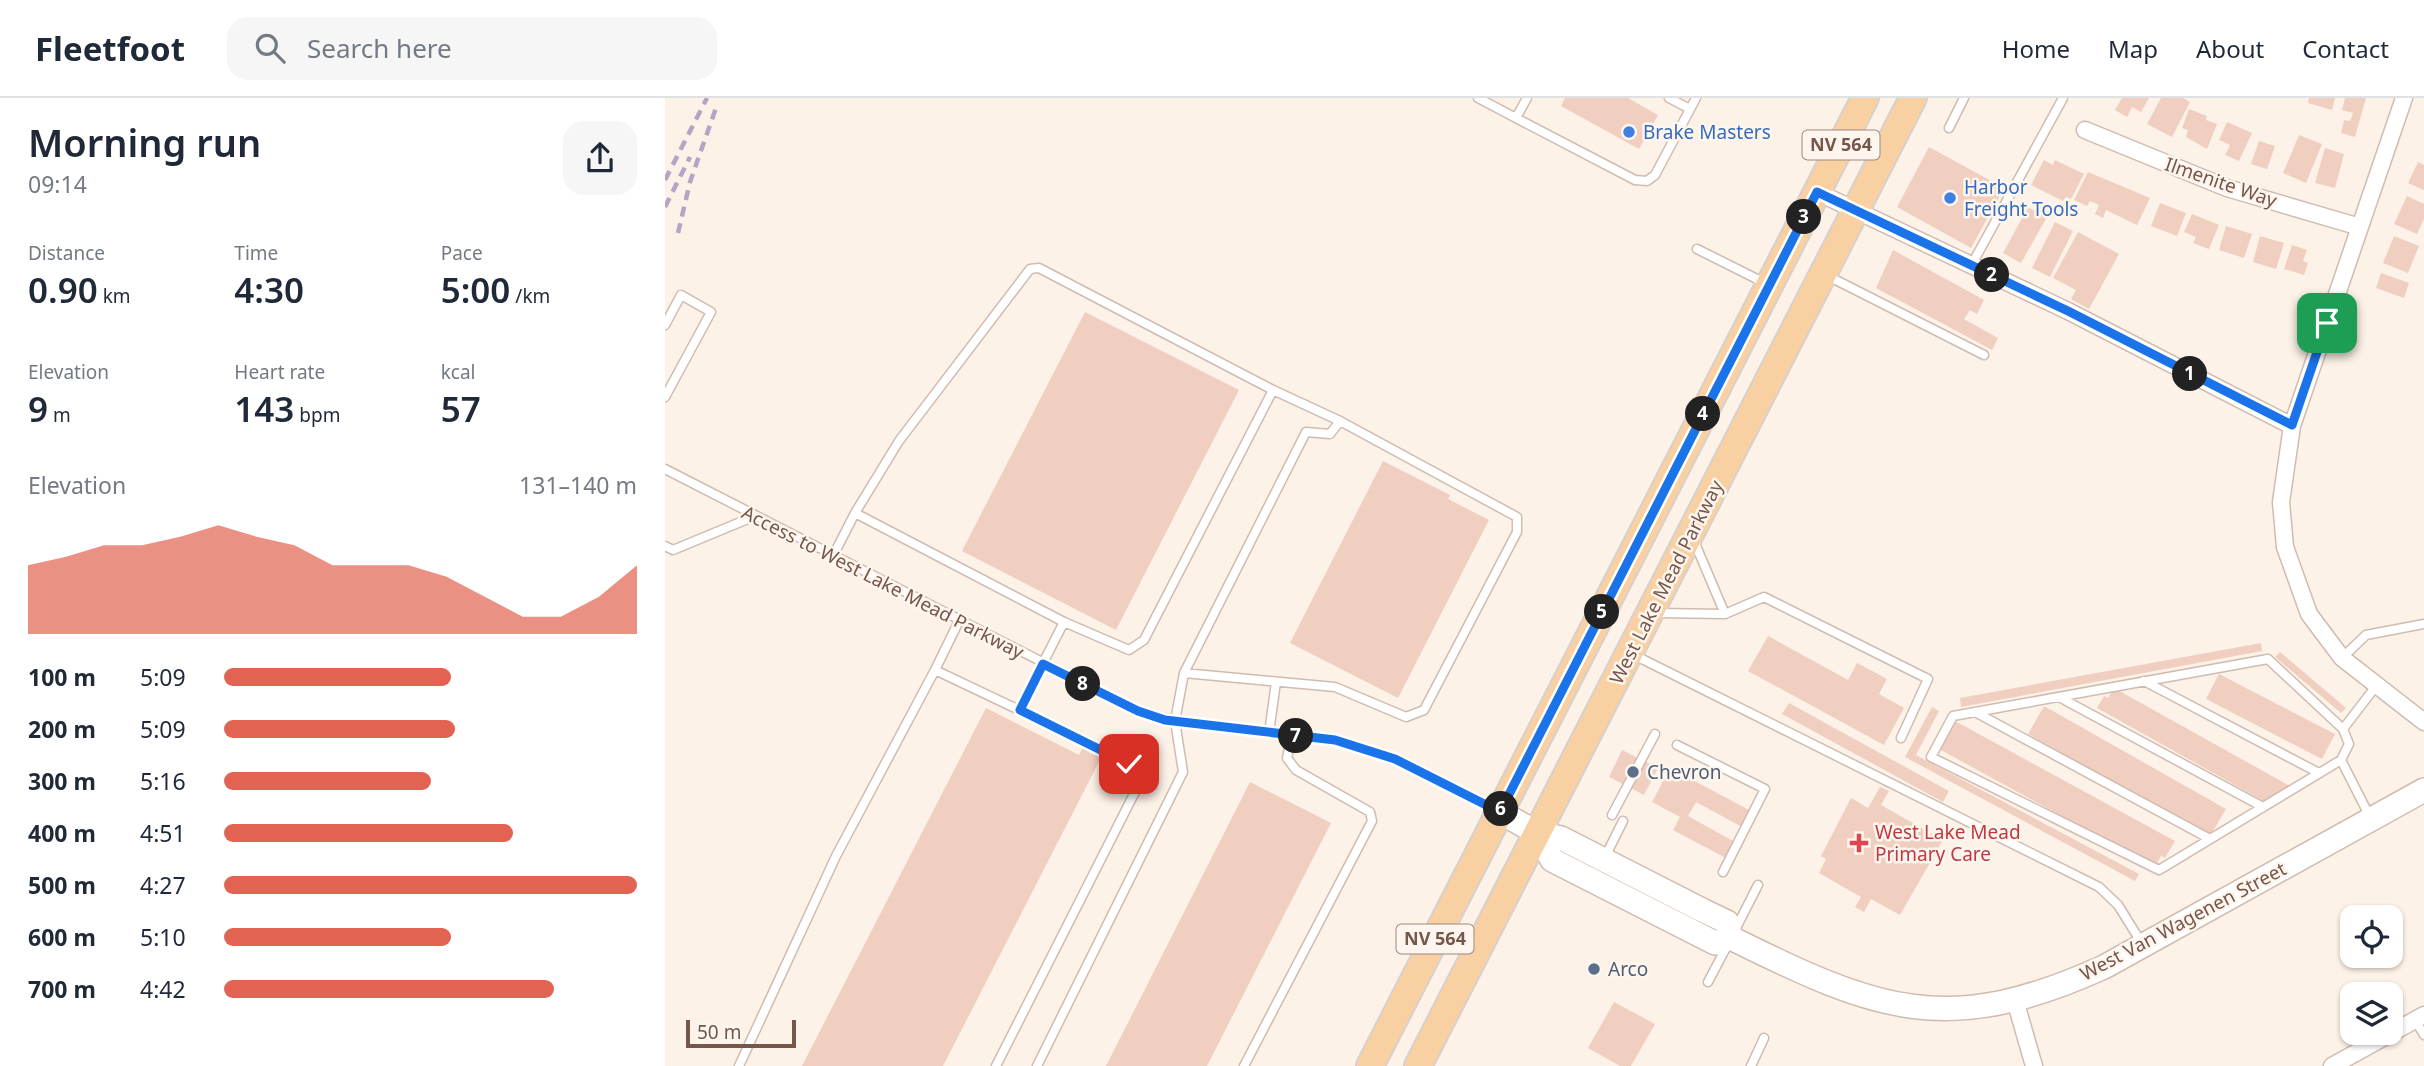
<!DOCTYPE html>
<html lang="en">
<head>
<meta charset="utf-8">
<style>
	:root { --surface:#fff; --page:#f6f6f7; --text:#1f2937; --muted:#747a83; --line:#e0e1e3; --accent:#e26351 }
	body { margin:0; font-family:"Noto Sans",sans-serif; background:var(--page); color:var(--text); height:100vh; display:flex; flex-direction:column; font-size:26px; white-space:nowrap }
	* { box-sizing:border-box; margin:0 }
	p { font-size:23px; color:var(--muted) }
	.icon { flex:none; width:38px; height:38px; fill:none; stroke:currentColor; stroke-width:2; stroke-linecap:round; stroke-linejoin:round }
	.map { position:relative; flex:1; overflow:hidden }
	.side { display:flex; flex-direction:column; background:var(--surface); width:665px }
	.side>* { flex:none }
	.tools { position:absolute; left:1675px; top:807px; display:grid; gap:14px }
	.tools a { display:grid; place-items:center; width:63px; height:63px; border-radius:14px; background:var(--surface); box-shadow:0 2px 5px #0004; font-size:35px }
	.scale { position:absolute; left:21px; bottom:18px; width:110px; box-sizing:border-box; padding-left:7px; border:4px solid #75574c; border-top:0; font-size:19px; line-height:24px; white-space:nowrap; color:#75574c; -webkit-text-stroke:5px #fef6ee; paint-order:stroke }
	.pin { position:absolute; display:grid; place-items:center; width:60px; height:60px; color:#fff; margin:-30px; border-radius:14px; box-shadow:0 4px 10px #0006 }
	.km { position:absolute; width:35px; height:35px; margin:-18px; border-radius:50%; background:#222; color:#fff; font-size:19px; line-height:35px; text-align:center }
	.round { display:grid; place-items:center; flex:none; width:74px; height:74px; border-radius:21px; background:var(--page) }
	.overview { display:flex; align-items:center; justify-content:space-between; height:119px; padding:0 28px }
	h1 { font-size:38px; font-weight:600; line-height:52px }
	.stats { display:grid; grid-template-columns:repeat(3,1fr); gap:10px; height:119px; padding:7px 28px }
	.stats div { display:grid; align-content:center }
	.stats b { font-size:35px; font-weight:600 }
	.stats small { font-size:19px; font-weight:400 }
	.stats p { font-size:19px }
	.chart { height:196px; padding:14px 28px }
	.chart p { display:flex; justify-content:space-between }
	.chart svg { width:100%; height:126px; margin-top:7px; fill:var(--accent); opacity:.7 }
	ul { padding:0 28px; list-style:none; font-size:23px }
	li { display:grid; grid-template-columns:112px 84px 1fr; align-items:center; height:52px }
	li i { height:18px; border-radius:9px; background:var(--accent) }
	header { display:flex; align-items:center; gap:42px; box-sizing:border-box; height:98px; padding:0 35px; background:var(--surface); border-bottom:2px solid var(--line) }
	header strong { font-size:33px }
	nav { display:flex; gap:38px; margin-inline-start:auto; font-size:24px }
	.search { width:490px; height:63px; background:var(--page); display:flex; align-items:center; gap:18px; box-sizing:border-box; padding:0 24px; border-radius:21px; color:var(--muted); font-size:26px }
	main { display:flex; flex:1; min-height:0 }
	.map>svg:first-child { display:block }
	.building { fill:#f0cec0 }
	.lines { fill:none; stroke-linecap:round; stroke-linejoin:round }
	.lane-casing { stroke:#d0bbb0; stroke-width:11 }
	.street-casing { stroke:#d0bbb0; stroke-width:19 }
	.secondary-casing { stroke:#d2baae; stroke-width:26 }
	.primary-casing { stroke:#d8d0cd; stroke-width:30 }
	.lane { stroke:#fff; stroke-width:8 }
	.street { stroke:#fff; stroke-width:16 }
	.secondary { stroke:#fff; stroke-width:23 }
	.primary { stroke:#f8d0a2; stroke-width:26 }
	.rail { stroke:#b4a5c6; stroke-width:4.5; stroke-dasharray:10 7; stroke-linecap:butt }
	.route-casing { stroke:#fff; stroke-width:14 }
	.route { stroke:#1a73e8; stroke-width:9 }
	.shop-dot { fill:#3f7fe0; stroke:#fef6ee; stroke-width:2.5 }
	.service-dot { fill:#5c6f8a; stroke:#fef6ee; stroke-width:2.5 }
	.health-dot { fill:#e0444e; stroke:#fef6ee; stroke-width:2.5 }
	.labels { text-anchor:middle; stroke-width:5; stroke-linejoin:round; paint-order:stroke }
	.shield { fill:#fef6ee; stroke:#9e877d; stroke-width:2 }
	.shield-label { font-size:18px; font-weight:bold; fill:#75574c }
	.shop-label { font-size:19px; fill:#366cbe; stroke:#fef6ee; text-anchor:start }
	.street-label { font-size:19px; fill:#75574c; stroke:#fef6ee }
	.service-label { font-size:19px; fill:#4e5e75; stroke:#fef6ee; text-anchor:start }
	.health-label { font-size:19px; fill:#be3a42; stroke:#fef6ee; text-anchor:start }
</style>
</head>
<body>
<header>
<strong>Fleetfoot</strong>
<div class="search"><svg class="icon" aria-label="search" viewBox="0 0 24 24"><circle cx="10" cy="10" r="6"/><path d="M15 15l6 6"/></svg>Search here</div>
<nav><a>Home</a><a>Map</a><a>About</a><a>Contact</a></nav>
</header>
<main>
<section class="side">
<div class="overview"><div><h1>Morning run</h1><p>09:14</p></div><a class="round"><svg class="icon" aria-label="share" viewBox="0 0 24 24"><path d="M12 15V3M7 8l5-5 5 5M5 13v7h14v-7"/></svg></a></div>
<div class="stats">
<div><p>Distance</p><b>0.90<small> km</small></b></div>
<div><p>Time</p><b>4:30</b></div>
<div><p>Pace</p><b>5:00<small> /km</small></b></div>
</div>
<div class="stats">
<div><p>Elevation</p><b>9<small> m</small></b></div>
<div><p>Heart rate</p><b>143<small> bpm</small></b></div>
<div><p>kcal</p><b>57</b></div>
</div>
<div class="chart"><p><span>Elevation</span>131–140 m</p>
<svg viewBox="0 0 160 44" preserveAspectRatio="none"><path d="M0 44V20L10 17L20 13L30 13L40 10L50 6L60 10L70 13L80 20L90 20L100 20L110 24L120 31L130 38L140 38L150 31L160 20V44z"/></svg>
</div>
<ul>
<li><b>100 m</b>5:09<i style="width:55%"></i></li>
<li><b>200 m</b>5:09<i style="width:56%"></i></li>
<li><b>300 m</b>5:16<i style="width:50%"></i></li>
<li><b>400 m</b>4:51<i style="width:70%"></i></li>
<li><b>500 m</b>4:27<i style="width:100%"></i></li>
<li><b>600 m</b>5:10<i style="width:55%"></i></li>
<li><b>700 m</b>4:42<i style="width:80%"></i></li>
</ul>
</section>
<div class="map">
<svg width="1759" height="968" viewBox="0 0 1759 968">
	<rect width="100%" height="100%" fill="#fcf2e7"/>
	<!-- building -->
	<path class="building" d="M900 0H963L993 17 974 51 896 8Z
		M1457 0H1484L1476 14 1467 9 1462 19 1450 12Z
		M1496 0H1518L1525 4 1507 39 1482 26Z
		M1644 0H1670L1667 12 1643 5Z
		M1680 0H1701L1690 39 1676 35 1679 22 1685 23 1688 15 1677 12Z
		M1524 11 1542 18 1541 22 1552 26 1542 51 1521 39 1523 32 1517 30Z
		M1562 24 1587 35 1574 63 1560 57 1565 47 1554 42Z
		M1634 37 1657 46 1641 85 1618 75Z
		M1594 43 1610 48 1602 71 1586 66Z
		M1264 49 1339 90 1306 150 1232 109Z
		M1660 50 1679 56 1670 90 1650 85Z
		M1379 62 1388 67 1390 62 1419 76 1406 101 1401 99 1398 103 1366 87Z
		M1753 64 1759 67V92L1743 85Z
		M1423 74 1485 100 1472 127 1441 112 1438 120 1430 116 1434 107 1425 103 1422 108 1409 102Z
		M1742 98 1759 106V121L1752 136 1729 126Z
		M1495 105 1521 115 1512 138 1486 128Z
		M1363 109 1382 119 1356 165 1338 155Z
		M1527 116 1554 127 1544 151 1528 145 1531 139 1519 134Z
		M1390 124 1408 133 1385 179 1367 170Z
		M1561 128 1587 136 1579 160 1554 152Z
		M1413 134 1454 156 1424 211 1406 201 1411 192 1388 180Z
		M1595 138 1619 145 1611 171 1588 164Z
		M1729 138 1754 148 1743 175 1718 165Z
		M1627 147 1642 152 1638 163 1643 165 1639 177 1619 171Z
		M1228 152 1319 202 1312 216 1305 212 1299 221 1333 240 1327 252 1211 190Z
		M1716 175 1744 185 1739 200 1711 190Z
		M420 214 574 292 451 532 297 453Z
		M718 363 785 397 783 401 824 422 733 600 625 545Z
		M1103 538 1183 582 1192 565 1222 581 1214 596 1239 610 1219 647 1083 573Z
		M1596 545 1597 553 1296 609 1295 600Z
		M1615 554 1681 610 1676 615 1610 559Z
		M1554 576 1670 636 1657 661 1541 601Z
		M1449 590 1625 688 1618 700 1610 696 1604 706 1432 610 1439 598 1443 600Z
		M1124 605 1284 693 1278 704 1117 616Z
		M1379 608 1561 711 1545 738 1363 636Z
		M1267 609 1274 613 1251 657 1474 776 1470 783 1240 659Z
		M321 610 414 657 420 645 439 654 278 968H137Z
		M1290 623 1510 743 1500 760 1496 758 1490 769 1274 651Z
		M957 652 993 670 979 697 944 679Z
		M1005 670 1086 713 1077 729 1031 704 1023 718 1070 744 1061 760 1008 732 1015 719 987 704Z
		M585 684 666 725 542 968H441Z
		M1215 689 1224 693 1216 707 1278 742 1235 817 1206 801 1199 814 1190 809 1196 799 1154 775 1161 761 1156 758 1186 700 1203 710Z
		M949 904 990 926 966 968H955L923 950Z"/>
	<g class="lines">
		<!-- lane casing -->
		<g class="lane-casing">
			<path id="lane" d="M813 0 851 20
				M862 0 851 20 970 82 982 83 990 77 1031 0
				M1004 0 1025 11
				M1284 30 1299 0
				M1032 151 1102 186
				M1306 168 1398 0
				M1161 177 1319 257
				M0 227 16 197 46 214 0 299
				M608 292 675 323
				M0 371 473 613C536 633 604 629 669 642 726 654 780 685 831 712
				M0 448 8 452 90 418
				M168 458 190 415
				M991 515 1060 516 1029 443
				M1060 516 1099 499 1263 581 1236 640
				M294 523 270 572 354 612 399 524 190 415 234 343 365 171 374 170 608 292 479 542 464 552 399 524
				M967 556 1434 789 1453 807 1476 844
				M1677 560 1701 537 1759 526
				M1479 583 1654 675
				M1394 599 1598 709
				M1310 614 1545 741
				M1678 631 1603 561 1288 618 1266 659 1494 772 1676 662 1684 646 1678 631 1711 588
				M604 635 611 584
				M1012 647 1100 691 1058 774
				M1676 662 1706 721
				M947 717 990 636
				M940 759 958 723
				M1069 834 1093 787
				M1043 884 1063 846
				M1750 922 1759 937
				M74 968 171 758 270 572
				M331 968 472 690 464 666 354 612
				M372 968 518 674 510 623 519 575 641 334 665 336 675 323 852 419V434L759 612 741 619 670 589 519 575
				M579 968 707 723 705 714 631 672 622 660 627 637
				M1086 968 1099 940"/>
		</g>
		<!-- street casing -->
		<g class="street-casing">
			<path id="street" d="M1739 0 1627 328 1616 404 1620 449 1644 516 1677 560 1759 624
				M1420 32 1562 90 1695 129
				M1152 94 1403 213 1627 328
				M1350 902 1369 968
				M1667 968 1759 917"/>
		</g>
		<!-- secondary casing -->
		<g class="secondary-casing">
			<path id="secondary" d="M835 714 872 735 896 740 1039 813 1062 824 1066 840C1213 913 1282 940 1439 869L1759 692
				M872 735 887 762 1050 845 1066 840"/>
		</g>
		<!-- primary casing -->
		<g class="primary-casing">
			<path id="primary" d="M705 968 1200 0
				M753 968 1248 0"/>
		</g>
		<!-- lane -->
		<use href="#lane" class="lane"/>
		<!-- street -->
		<use href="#street" class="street"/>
		<!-- secondary -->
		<use href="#secondary" class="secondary"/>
		<!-- primary -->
		<use href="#primary" class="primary"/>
		<!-- rail -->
		<path class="rail" d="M0 82 42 0
			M0 109 25 59
			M13 135 25 84 52 7"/>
	</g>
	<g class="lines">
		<!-- route casing -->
		<g class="route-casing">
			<path id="route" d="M464 666 355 612 378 566 473 613 500 622 670 642 730 661 835 714 1152 94 1403 213 1627 327 1662 225"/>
		</g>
		<!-- route -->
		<use href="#route" class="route"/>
	</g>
	<!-- markers -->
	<g class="shop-dot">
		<circle cx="964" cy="34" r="7"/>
		<circle cx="1285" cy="100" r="7"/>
	</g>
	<g class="service-dot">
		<circle cx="968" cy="674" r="7"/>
		<circle cx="929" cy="871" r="7"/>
	</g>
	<path class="health-dot" d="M1190.5 734.5h7v7h7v7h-7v7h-7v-7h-7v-7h7z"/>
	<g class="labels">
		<!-- shield labels -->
		<g class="shield">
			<rect x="1137.5" y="32.5" width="77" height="29" rx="5"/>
			<rect x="731.5" y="826.5" width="77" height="29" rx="5"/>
		</g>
		<g class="shield-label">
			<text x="1176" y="53">NV 564</text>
			<text x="770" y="847">NV 564</text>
		</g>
		<!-- shop labels -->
		<g class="shop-label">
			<text x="978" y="41">Brake Masters</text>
			<text x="1299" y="96">Harbor<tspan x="1299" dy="22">Freight Tools</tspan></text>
		</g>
		<!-- street labels -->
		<g class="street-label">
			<text transform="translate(1556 84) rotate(19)" y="7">Ilmenite Way</text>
			<text transform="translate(218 484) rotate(27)" y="7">Access to West Lake Mead Parkway</text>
			<text transform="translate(1001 484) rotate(-63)" y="7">West Lake Mead Parkway</text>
			<text transform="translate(1518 823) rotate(-28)" y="7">West Van Wagenen Street</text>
		</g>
		<!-- service labels -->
		<g class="service-label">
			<text x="982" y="681">Chevron</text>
			<text x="943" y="878">Arco</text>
		</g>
		<!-- health labels -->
		<g class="health-label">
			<text x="1210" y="741">West Lake Mead<tspan x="1210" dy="22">Primary Care</tspan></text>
		</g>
	</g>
</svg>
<div class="tools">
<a><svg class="icon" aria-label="locate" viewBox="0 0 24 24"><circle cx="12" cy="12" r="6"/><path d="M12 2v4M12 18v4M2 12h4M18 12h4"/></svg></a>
<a><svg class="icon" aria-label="layers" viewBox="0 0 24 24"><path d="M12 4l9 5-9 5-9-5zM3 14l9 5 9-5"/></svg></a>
</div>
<div class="scale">50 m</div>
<div class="pin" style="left:1662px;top:225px;background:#1e9e55"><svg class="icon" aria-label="arrive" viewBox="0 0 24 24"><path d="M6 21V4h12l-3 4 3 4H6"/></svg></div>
<div class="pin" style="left:464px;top:666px;background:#d93025"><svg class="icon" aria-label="check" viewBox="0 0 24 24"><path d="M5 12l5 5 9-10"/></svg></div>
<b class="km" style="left:1525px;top:276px">1</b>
<b class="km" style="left:1327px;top:177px">2</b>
<b class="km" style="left:1139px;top:119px">3</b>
<b class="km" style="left:1038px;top:316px">4</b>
<b class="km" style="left:937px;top:514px">5</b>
<b class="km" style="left:836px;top:711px">6</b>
<b class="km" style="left:631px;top:638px">7</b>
<b class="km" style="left:418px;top:586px">8</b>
</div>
</main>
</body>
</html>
